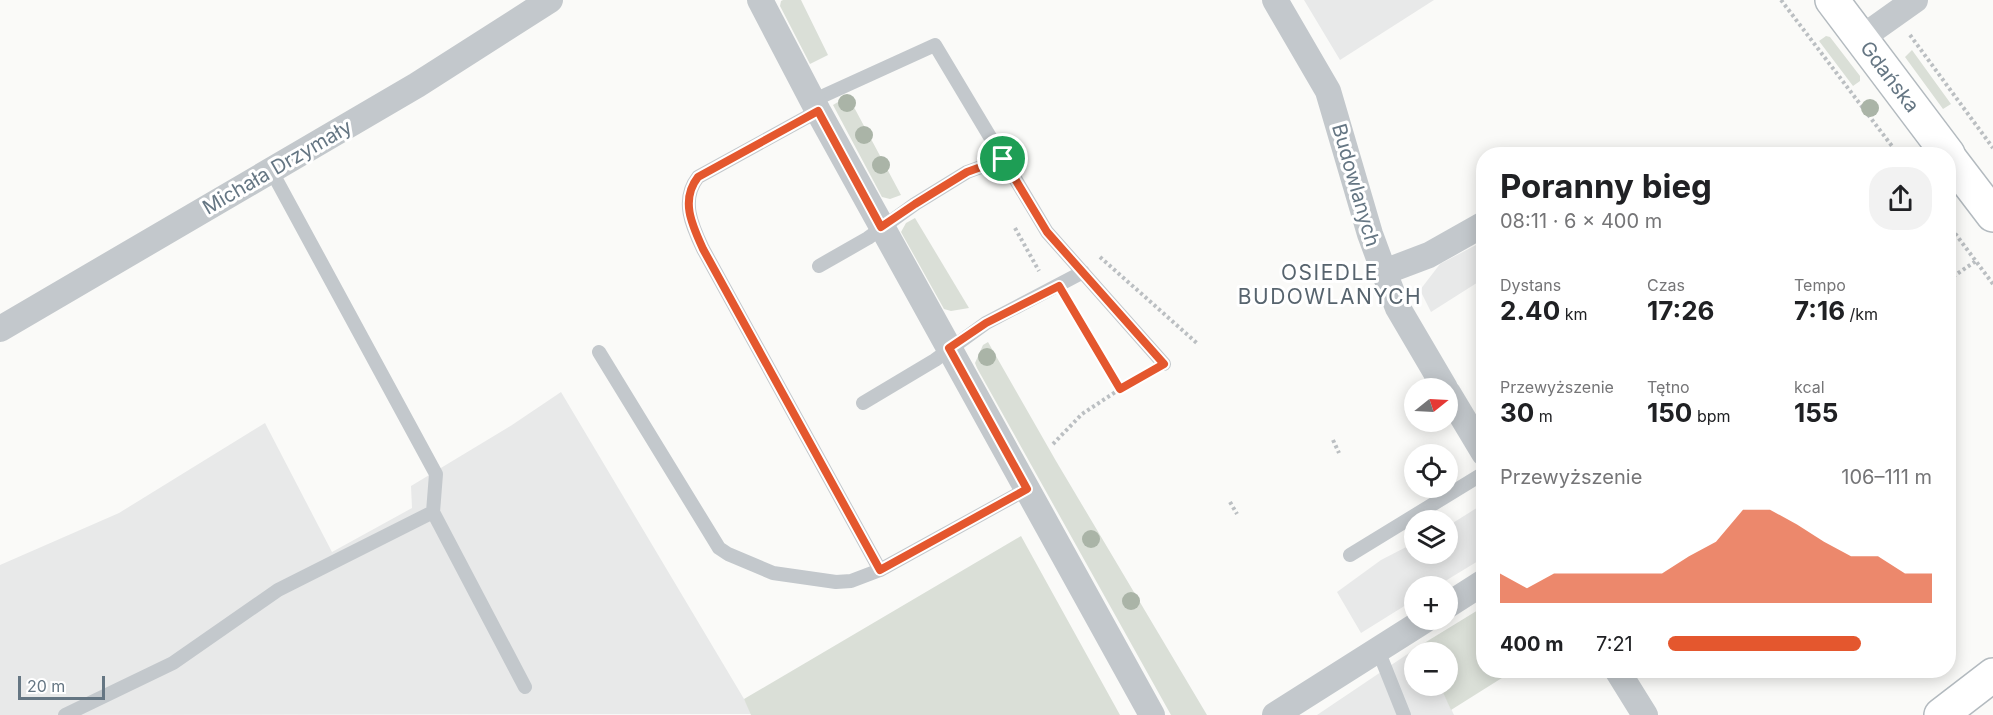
<!DOCTYPE html>
<html lang="pl">
<head>
<meta charset="utf-8">
<style>
	:root { --surface:#fff; --page:#f2f2f2; --text:#202124; --muted:#757577; --accent:#e4572e }
	body { margin:0; font-family:Inter,sans-serif; background:var(--page); color:var(--text); height:100vh; display:flex; flex-direction:column; font-size:22px; white-space:nowrap }
	* { box-sizing:border-box; margin:0 }
	p { font-size:20px; color:var(--muted) }
	.icon { flex:none; width:33px; height:33px; fill:none; stroke:currentColor; stroke-width:2; stroke-linecap:round; stroke-linejoin:round }
	.map { position:relative; flex:1; overflow:hidden }
	.drawer { position:absolute; left:1476px; top:147px; width:480px; height:531px; display:flex; flex-direction:column; background:var(--surface); border-radius:24px; box-shadow:0 3px 15px #0003 }
	.drawer>* { flex:none }
	.needle { width:39px; rotate:72deg }
	.fabs { position:absolute; left:1404px; top:378px; display:grid; gap:12px }
	.fabs a { display:grid; place-items:center; width:54px; height:54px; border-radius:50%; background:var(--surface); box-shadow:0 3px 15px #0003; font-size:30px }
	.scale { position:absolute; left:18px; bottom:15px; width:87px; box-sizing:border-box; padding-left:6px; border:3px solid #657683; border-top:0; font-size:16px; line-height:21px; white-space:nowrap; color:#657683; -webkit-text-stroke:4px #fff; paint-order:stroke }
	.pin { position:absolute; display:grid; place-items:center; width:51px; height:51px; color:#fff; margin:-26px; border:3px solid #fff; border-radius:50%; box-shadow:0 2px 6px #0007 }
	.round { display:grid; place-items:center; flex:none; width:63px; height:63px; border-radius:24px; background:var(--page) }
	.headline { display:flex; align-items:center; justify-content:space-between; height:102px; padding:0 24px }
	h1 { font-size:33px; font-weight:700; line-height:45px }
	.stats { display:grid; grid-template-columns:repeat(3,1fr); gap:9px; height:102px; padding:6px 24px }
	.stats div { display:grid; align-content:center }
	.stats b { font-size:26px; font-weight:700 }
	.stats small { font-size:16px; font-weight:400 }
	.stats p { font-size:16px }
	.chart { height:168px; padding:12px 24px }
	.chart p { display:flex; justify-content:space-between }
	.chart svg { width:100%; height:108px; margin-top:6px; fill:var(--accent); opacity:.7 }
	ul { padding:0 24px; list-style:none; font-size:20px }
	li { display:grid; grid-template-columns:96px 72px 1fr; align-items:center; height:45px }
	li i { height:15px; border-radius:8px; background:var(--accent) }
	.map>svg:first-child { display:block }
	.built { fill:#e8e9e9 }
	.green { fill:#dadfd7 }
	.lines { fill:none; stroke-linecap:round; stroke-linejoin:round }
	.secondary-casing { stroke:#b3babf; stroke-width:36 }
	.path { stroke:#bbbfc2; stroke-width:4; stroke-dasharray:3 3; stroke-linecap:butt }
	.lane { stroke:#c3c8cc; stroke-width:14 }
	.street { stroke:#c3c8cc; stroke-width:26 }
	.secondary { stroke:#fff; stroke-width:33 }
	.tree { fill:#aab4a7 }
	.route-casing { stroke:#fff; stroke-width:12 }
	.route { stroke:#e4572e; stroke-width:8 }
	.labels { text-anchor:middle; stroke-width:6; stroke-linejoin:round; paint-order:stroke }
	.street-label { font-size:20px; fill:#657683; stroke:#fff }
	.neighbourhood-label { font-size:21px; letter-spacing:1.5px; fill:#57646e; stroke:#fff }
</style>
</head>
<body>
<div class="map">
<svg width="1993" height="715" viewBox="0 0 1993 715">
	<rect width="100%" height="100%" fill="#fafaf8"/>
	<!-- built -->
	<path class="built" d="M1304 0H1434L1340 60Z
		M1476 245H1483V279L1431 312 1420 290 1440 264Z
		M561 392 753 714 0 715V565L119 513 265 423 332 552 412 508 411 486 512 425Z
		M1483 504V558L1437 586H1414V600L1361 633 1337 592 1381 560 1414 543V554H1448V526Z
		M1421 645 1424 652H1414V686H1440L1454 715H1317Z"/>
	<!-- green -->
	<path class="green" d="M783 0H801L828 55 810 64 780 6 781 1Z
		M1826 36 1830 37 1860 76V81L1853 86 1819 41Z
		M1912 50 1951 104 1943 109 1905 57Z
		M848 96 901 195 890 199 882 197 833 105Z
		M915 218 969 308 951 311 944 309 901 232 906 223Z
		M988 342 1056 461 1207 715H1171L977 368 975 363 983 345Z
		M1021 536 1120 715H751L744 699Z
		M1483 607 1484 670 1513 671 1451 710 1440 686H1448V652H1424L1421 645Z"/>
	<g class="lines">
		<!-- secondary casing -->
		<g class="secondary-casing">
			<g id="secondary">
				<path id="s1" d="M1832 0 1948 154"/>
				<path d="M1948 156 1993 215"/>
				<path d="M1941 715 1993 675"/>
			</g>
		</g>
		<!-- path -->
		<path class="path" d="M1781 0 1898 154
			M1910 35 1993 148
			M1948 224 1993 284
			M1015 228 1039 271
			M1100 257 1198 344
			M1948 280 1976 261
			M1068 302 1120 389 1145 375
			M1333 440 1339 453
			M1053 444 1082 414 1120 389
			M1230 502 1237 514"/>
		<!-- lane -->
		<path class="lane" d="M812 101 935 45 1047 232 1164 364
			M818 111 698 177C680 200 692 226 703 249L880 570 1027 489
			M271 170 436 474 433 512 525 687
			M819 266 868 238 915 204 967 172 1003 159
			M599 352 719 548 728 554 773 573 836 582 851 581 880 570
			M863 403 935 360 986 323 1083 272
			M1350 555 1484 473
			M1378 650 1404 715
			M65 715 173 663 278 590 433 512"/>
		<!-- street -->
		<path class="street" d="M760 0 818 111 1152 715
			M1275 0 1328 91 1370 234 1384 272 1429 255 1484 224
			M1860 39 1915 0
			M1384 272 1398 308 1445 388
			M0 329 417 85 550 0
			M1448 393 1484 453
			M1448 605 1484 582
			M1617 670 1645 715
			M1275 715 1425 620"/>
		<!-- secondary -->
		<use href="#secondary" class="secondary"/>
	</g>
	<!-- trees -->
	<g class="tree">
		<circle cx="847" cy="103" r="9"/>
		<circle cx="1870" cy="108" r="9"/>
		<circle cx="864" cy="135" r="9"/>
		<circle cx="881" cy="165" r="9"/>
		<circle cx="987" cy="357" r="9"/>
		<circle cx="1091" cy="539" r="9"/>
		<circle cx="1131" cy="601" r="9"/>
	</g>
	<g class="lines">
		<!-- route casing -->
		<g class="route-casing">
			<path id="route" d="M818 111 881 227 915 204 967 172 1003 159 1047 232 1164 364 1120 389 1059 286 986 323 949 348 1027 489 880 570 703 249C692 225 680 200 698 177Z"/>
		</g>
		<!-- route -->
		<use href="#route" class="route"/>
	</g>
	<g class="labels">
		<!-- street labels -->
		<g class="street-label">
			<text dy="7" stroke="none"><textPath href="#s1" startOffset="96">Gdańska</textPath></text>
			<text transform="translate(277 167) rotate(-30)" y="7">Michała Drzymały</text>
			<text transform="translate(1356 185) rotate(74)" y="7">Budowlanych</text>
		</g>
		<!-- neighbourhood labels -->
		<g class="neighbourhood-label">
			<text x="1330" y="280">OSIEDLE<tspan x="1330" dy="24">BUDOWLANYCH</tspan></text>
		</g>
	</g>
</svg>
<div class="fabs">
<a><svg class="needle" viewBox="-14 -14 28 28"><path d="M0-13l5 13h-10z" fill="#e53935"/><path d="M0 13l5-13h-10z" fill="#757577"/></svg></a>
<a><svg class="icon" aria-label="locate" viewBox="0 0 24 24"><circle cx="12" cy="12" r="6"/><path d="M12 2v4M12 18v4M2 12h4M18 12h4"/></svg></a>
<a><svg class="icon" aria-label="layers" viewBox="0 0 24 24"><path d="M12 4l9 5-9 5-9-5zM3 14l9 5 9-5"/></svg></a>
<a>+</a>
<a>−</a>
</div>
<div class="scale">20 m</div>
<div class="pin" style="left:1003px;top:159px;background:#1e9e55"><svg class="icon" aria-label="arrive" viewBox="0 0 24 24"><path d="M6 21V4h12l-3 4 3 4H6"/></svg></div>
<section class="drawer">
<div class="headline"><div><h1>Poranny bieg</h1><p>08:11 · 6 × 400 m</p></div><a class="round"><svg class="icon" aria-label="share" viewBox="0 0 24 24"><path d="M12 15V3M7 8l5-5 5 5M5 13v7h14v-7"/></svg></a></div>
<div class="stats">
<div><p>Dystans</p><b>2.40<small> km</small></b></div>
<div><p>Czas</p><b>17:26</b></div>
<div><p>Tempo</p><b>7:16<small> /km</small></b></div>
</div>
<div class="stats">
<div><p>Przewyższenie</p><b>30<small> m</small></b></div>
<div><p>Tętno</p><b>150<small> bpm</small></b></div>
<div><p>kcal</p><b>155</b></div>
</div>
<div class="chart"><p><span>Przewyższenie</span>106–111 m</p>
<svg viewBox="0 0 160 44" preserveAspectRatio="none"><path d="M0 44V32L10 38L20 32L30 32L40 32L50 32L60 32L70 25L80 19L90 6L100 6L110 12L120 19L130 25L140 25L150 32L160 32V44z"/></svg>
</div>
<ul>
<li><b>400 m</b>7:21<i style="width:73%"></i></li>
</ul>
</section>
</div>
</body>
</html>
